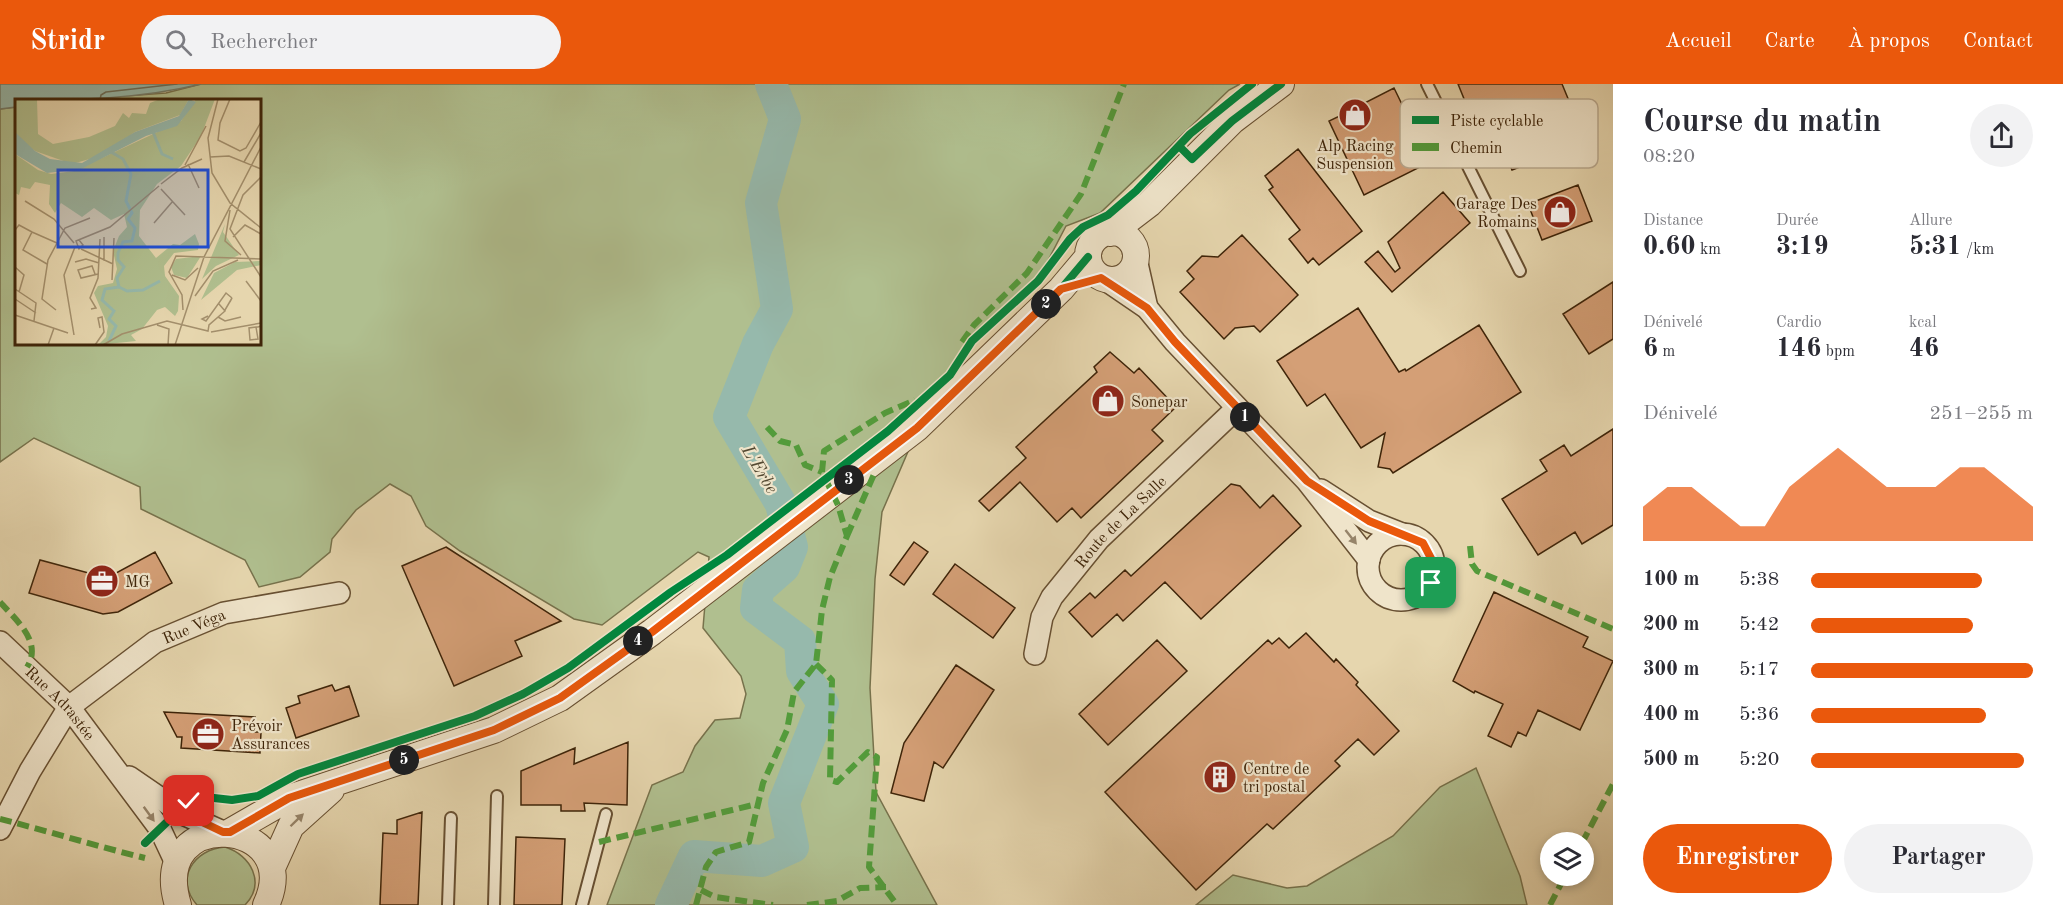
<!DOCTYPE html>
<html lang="fr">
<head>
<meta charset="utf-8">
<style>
	:root { --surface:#fff; --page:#f2f2f3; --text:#2b2b33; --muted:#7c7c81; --accent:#ea580c }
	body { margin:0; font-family:"Old Standard TT",serif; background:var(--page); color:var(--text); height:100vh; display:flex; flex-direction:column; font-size:22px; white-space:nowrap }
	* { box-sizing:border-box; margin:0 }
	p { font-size:20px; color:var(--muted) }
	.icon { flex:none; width:33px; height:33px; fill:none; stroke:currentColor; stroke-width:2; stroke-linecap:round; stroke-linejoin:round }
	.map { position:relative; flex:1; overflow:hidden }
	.details { display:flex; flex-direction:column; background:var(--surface); width:450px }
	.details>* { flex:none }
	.controls { position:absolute; left:1540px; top:748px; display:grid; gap:12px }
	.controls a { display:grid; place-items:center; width:54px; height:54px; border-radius:50%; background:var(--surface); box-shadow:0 3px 9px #0003; font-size:30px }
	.pin { position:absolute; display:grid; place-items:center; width:51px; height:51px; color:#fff; margin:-26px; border-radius:12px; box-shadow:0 3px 9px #0006 }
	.km { position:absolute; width:30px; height:30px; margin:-15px; border-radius:50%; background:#222; color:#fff; font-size:16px; line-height:30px; text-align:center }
	.round { display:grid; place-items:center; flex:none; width:63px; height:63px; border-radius:32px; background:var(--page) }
	.head { display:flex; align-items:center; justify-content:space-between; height:102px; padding:0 30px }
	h1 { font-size:33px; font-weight:600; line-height:45px }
	.figures { display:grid; grid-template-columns:repeat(3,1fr); gap:9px; height:102px; padding:6px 30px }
	.figures div { display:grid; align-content:center }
	.figures b { font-size:26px; font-weight:600 }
	.figures small { font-size:16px; font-weight:400 }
	.figures p { font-size:16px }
	.chart { height:168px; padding:12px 30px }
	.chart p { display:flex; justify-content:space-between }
	.chart svg { width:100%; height:108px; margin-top:6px; fill:var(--accent); opacity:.7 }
	.action { display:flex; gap:12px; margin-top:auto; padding:12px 30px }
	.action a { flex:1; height:69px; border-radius:36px; background:var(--accent); color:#fff; font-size:24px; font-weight:600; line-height:69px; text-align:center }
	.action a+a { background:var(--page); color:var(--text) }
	ul { padding:0 30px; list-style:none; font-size:20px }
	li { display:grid; grid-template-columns:96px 72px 1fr; align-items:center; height:45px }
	li i { height:15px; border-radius:8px; background:var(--accent) }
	header { display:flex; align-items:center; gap:36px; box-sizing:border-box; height:84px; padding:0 30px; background:var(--accent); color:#fff }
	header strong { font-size:28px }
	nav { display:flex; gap:33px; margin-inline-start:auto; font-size:21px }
	.search { width:420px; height:54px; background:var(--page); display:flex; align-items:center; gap:15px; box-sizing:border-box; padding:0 21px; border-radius:33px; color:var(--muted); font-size:22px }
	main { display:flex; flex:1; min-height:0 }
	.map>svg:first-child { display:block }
	.green { fill:#b0bf8f; stroke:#77724c; stroke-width:1.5 }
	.water { fill:#96b9ac; stroke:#737d6b; stroke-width:1.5 }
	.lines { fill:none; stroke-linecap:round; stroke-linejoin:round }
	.shore { stroke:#6a6e5a; stroke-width:1.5 }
	.river { stroke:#96b9ac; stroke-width:32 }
	.building { fill:#d49f76; stroke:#3e2409; stroke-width:1.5 }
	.service-casing { stroke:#685032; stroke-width:14 }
	.minor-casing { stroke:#685032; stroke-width:24 }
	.tertiary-casing { stroke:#685032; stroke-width:28 }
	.service { stroke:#efe4ca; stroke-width:10 }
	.minor { stroke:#efe4ca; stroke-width:21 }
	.tertiary { stroke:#efe4ca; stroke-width:26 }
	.quiet { stroke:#539b3b; stroke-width:6; stroke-dasharray:12 6; stroke-linecap:butt }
	.cycleway-casing { stroke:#efe4ca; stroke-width:11 }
	.cycleway { stroke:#00873e; stroke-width:8 }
	.oneway { fill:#96846a }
	.route-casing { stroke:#fff; stroke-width:12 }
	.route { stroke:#ea580c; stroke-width:8 }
	.labels { text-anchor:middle; stroke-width:4.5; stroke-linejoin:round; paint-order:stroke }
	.poi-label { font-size:16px; fill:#3e2409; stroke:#efe4ca; text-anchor:start }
	.street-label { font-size:16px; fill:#3e2409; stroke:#efe4ca }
	.water-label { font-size:18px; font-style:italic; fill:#544932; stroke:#efe4ca }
	.inset-river { fill:none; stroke:#96b9ac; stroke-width:3 }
	.inset-road { fill:none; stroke:#a38f6c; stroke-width:1.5 }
	.view { fill:#1d4ed8; fill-opacity:0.15; stroke:#1d4ed8; stroke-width:3 }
	.inset-edge { fill:none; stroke:#3e2409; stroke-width:3 }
	.key { fill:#efe4ca; stroke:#baaa90; stroke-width:1.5 }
	.key-label { font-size:16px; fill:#3e2409 }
</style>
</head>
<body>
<header>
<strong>Stridr</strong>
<div class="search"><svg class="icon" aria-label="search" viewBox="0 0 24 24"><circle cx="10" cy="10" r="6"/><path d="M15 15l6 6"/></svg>Rechercher</div>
<nav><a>Accueil</a><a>Carte</a><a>À propos</a><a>Contact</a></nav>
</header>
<main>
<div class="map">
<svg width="1613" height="821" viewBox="0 0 1613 821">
	<rect width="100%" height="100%" fill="#e6d6ae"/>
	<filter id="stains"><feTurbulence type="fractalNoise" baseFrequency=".00333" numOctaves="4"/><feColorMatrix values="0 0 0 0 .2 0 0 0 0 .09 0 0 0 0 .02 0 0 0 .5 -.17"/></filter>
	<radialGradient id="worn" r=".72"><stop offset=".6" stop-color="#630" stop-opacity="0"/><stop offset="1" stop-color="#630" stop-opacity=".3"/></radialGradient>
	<!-- green -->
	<path class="green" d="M201 0H1240L1229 6 1100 129 1066 142 1042 188 981 250 926 313 913 356 882 428 875 495 870 604 876 708 937 821H607L652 701 683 688 695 662 715 636 740 634 746 610 741 592 703 544 709 473 698 468 602 541 574 535 460 467 426 442 411 412 390 400 356 426 332 455 330 468 300 493 259 503 245 476 141 425 140 403 34 354 0 378V25L16 23V260H260V16H69L166 9Z
		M1476 684 1520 792 1527 821H1196L1233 791 1287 804 1307 802 1393 752 1440 703Z
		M225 763C251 771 266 799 245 821H197C174 795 194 765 225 763Z"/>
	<!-- water -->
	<path class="water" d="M0 0H201C141 15 78 16 16 16V23L0 25Z"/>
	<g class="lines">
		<!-- shore -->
		<path class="shore" d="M100 16 101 11 106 8 177 0"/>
		<!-- river -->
		<path class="river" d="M671 821 694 772 762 777 793 763 784 719 823 620 802 587 800 557 756 524 758 506 784 483 792 463 781 420 729 333 758 260 777 225 761 119 785 35 771 0"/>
	</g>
	<!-- building -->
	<path class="building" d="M1458 0H1562L1586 58 1512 86 1486 21 1469 27Z
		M1394 4 1430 78 1364 111 1329 37 1346 29 1344 26 1356 20 1357 23Z
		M1298 65 1362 147 1319 181 1313 174 1308 179 1289 155 1300 146 1269 106 1273 103 1265 92Z
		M1578 101 1592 137 1542 156 1528 120Z
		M1443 108 1470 139 1392 208 1365 178 1378 167 1395 188 1400 184 1388 158Z
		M1242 151 1298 211 1260 248 1254 242 1235 244 1224 255 1180 208 1194 195 1187 187 1202 172 1218 173Z
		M1613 198V255L1589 270 1563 230Z
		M1358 224 1399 288 1405 285 1406 287 1479 241 1521 308 1393 389 1390 385 1378 383 1385 349 1361 364 1325 310 1307 322 1277 277Z
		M1110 268 1134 289 1139 284 1176 323 1152 346 1163 357 1081 434 1072 424 1057 438 1020 398 989 427 979 417 1026 374 1016 363 1097 288 1094 283Z
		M1613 345V441L1582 460 1575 448 1538 471 1502 415 1547 387 1540 376 1564 361 1571 372Z
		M1231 400 1240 402 1260 424 1273 411 1301 442 1201 535 1165 498 1123 537 1117 530 1092 553 1069 528 1090 509 1095 514 1125 486 1131 492Z
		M914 458 928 468 904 501 890 491Z
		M446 463 561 537 515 557 522 572 454 602 402 482Z
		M155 468 172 499 118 528 103 530 29 509 40 476 107 494Z
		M955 480 1015 524 993 554 933 510Z
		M1494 508 1588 553 1583 563 1613 577 1580 646 1538 626 1526 652 1518 648 1511 663 1488 652 1503 620 1475 607 1474 609 1453 597Z
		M1306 549 1334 578 1336 575 1358 598 1356 601 1399 647 1374 671 1358 655 1335 677 1340 682 1273 745 1267 740 1196 806 1105 708 1268 556 1272 560 1279 554 1289 564Z
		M1157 556 1187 587 1108 661 1079 630Z
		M956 581 994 606 943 684 934 678 924 717 891 709 904 659Z
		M332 601 335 607 349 602 359 632 296 654 286 624 300 619 298 612Z
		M164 628 255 633 254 648H261L260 669 181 664 182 653H177Z
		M628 658 627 721 584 719 585 727H561V721H521V687L575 664 574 680Z
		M422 728 418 821H380L383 749 397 750V736Z
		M516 753 565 755 562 821H514Z"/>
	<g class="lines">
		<!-- service casing -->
		<g class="service-casing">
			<path id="service" d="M1427 0 1520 187
				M448 821 451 734
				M494 821 497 712
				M582 821 606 730"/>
		</g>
		<!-- minor casing -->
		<g class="minor-casing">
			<g id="minor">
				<path d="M1136 175 1147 224"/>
				<path d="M1106 196 1147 224 1175 258 1307 397 1369 476"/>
				<path d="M1321 406 1369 437 1402 450"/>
				<circle cx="1401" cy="483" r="33"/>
				<path id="s1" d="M0 558 69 623 160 745 176 779"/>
				<path id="s2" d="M1035 570 1042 533 1052 513 1099 455 1237 324"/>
				<path d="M129 693 183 730 223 748"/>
				<path id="s3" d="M0 745 30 687 69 623 155 558 224 529 339 509"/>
			</g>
		</g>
		<!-- tertiary casing -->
		<g class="tertiary-casing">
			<path id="tertiary" d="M1088 172a24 24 0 1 1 48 0a24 24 0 1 1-48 0Z
				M1111 149 1149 120 1232 37 1281 0
				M230 748 289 714 494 646 560 614 652 548 917 344 1061 205 1088 173
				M272 784 291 742 331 706
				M178 821C147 719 307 733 266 821"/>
		</g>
		<!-- service -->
		<use href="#service" class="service"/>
		<!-- minor -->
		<use href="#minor" class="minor"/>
		<!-- tertiary -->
		<use href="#tertiary" class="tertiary"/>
		<!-- quiet -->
		<path class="quiet" d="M962 258 974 241 1027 189 1081 110 1124 0
			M767 343 780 357 796 361 805 381 822 388
			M847 452 875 388
			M1470 462 1472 480 1477 487 1613 545
			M0 518C16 536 43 558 27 583
			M816 580 832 596 830 696 837 698 868 668 877 673 869 783 897 821
			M0 735C48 747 96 762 145 774
			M599 758 757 720
			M1582 759 1613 700
			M701 806 715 813 773 821
			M696 821 706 783 716 768 749 758 763 699 787 646 794 608 816 580 822 526 830 493 847 452 838 421 822 388 824 367 885 329 915 316
			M807 821 837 817 860 804 886 803
			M1550 821 1565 792"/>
		<!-- cycleway casing -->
		<g class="cycleway-casing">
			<path id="cycleway" d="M1180 63 1192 75 1232 37 1281 0
				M230 748 289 714 494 646 560 614 652 548 917 344 1061 205 1088 173
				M145 759 189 717 205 713 232 716 258 712 298 690 475 632 523 610 568 584 671 508 727 471 888 347 950 291 972 257 1038 197 1070 155 1083 143 1108 131 1136 107 1190 50 1252 0"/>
		</g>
		<!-- cycleway -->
		<use href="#cycleway" class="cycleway"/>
	</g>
	<!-- one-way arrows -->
	<defs><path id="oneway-solid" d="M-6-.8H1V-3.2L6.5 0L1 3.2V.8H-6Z" transform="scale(1.5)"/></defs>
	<g class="oneway">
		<use href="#oneway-solid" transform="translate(1351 453) rotate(52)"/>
		<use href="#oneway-solid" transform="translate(149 730) rotate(54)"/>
		<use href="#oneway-solid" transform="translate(297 736) rotate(-44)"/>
	</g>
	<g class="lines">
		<!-- route casing -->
		<g class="route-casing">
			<path id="route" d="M189 717 179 727 223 748H230L289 714 494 646 560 614 652 548 917 344 1061 205 1101 194 1147 224 1175 258 1307 397 1369 437 1423 459 1434 480 1431 499"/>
		</g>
		<!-- route -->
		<use href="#route" class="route"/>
	</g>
	<!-- icons -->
	<defs>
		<g id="shop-disc" transform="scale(1.725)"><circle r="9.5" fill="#8f2418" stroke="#efe4ca"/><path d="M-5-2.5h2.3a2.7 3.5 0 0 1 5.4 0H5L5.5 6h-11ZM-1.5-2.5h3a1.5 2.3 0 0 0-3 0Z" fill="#fff"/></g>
		<g id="office-disc" transform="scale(1.725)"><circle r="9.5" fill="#8f2418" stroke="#efe4ca"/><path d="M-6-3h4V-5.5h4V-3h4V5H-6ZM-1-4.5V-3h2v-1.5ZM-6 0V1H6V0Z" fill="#fff"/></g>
		<g id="building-disc" transform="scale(1.725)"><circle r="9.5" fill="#8f2418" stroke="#efe4ca"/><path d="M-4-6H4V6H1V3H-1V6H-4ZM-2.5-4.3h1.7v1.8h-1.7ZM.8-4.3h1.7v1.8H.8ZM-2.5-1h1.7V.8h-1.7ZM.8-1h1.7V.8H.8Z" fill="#fff"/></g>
	</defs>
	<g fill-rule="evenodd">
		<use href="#shop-disc" x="1355" y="31"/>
		<use href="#shop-disc" x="1560" y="128"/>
		<use href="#shop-disc" x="1108" y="317"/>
		<use href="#office-disc" x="102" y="497"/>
		<use href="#office-disc" x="208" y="650"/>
		<use href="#building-disc" x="1220" y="693"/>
	</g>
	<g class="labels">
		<!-- poi labels -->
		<g class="poi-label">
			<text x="1355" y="67" text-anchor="middle">Alp Racing<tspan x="1355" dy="18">Suspension</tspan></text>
			<text x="1537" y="125" text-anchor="end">Garage Des<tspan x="1537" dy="18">Romains</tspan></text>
			<text x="1131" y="323">Sonepar</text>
			<text x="125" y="503">MG</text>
			<text x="231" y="647">Prévoir<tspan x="231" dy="18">Assurances</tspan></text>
			<text x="1243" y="690">Centre de<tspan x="1243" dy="18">tri postal</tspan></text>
		</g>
		<!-- street labels -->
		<g class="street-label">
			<text dy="6" stroke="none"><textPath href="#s2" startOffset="162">Route de La Salle</textPath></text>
			<text dy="6" stroke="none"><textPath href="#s3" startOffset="290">Rue Véga</textPath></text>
			<text dy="6" stroke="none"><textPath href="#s1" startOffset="86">Rue Adrastée</textPath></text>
		</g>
		<!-- water labels -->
		<g class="water-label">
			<text transform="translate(760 385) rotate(59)" y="6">L'Erbe</text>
		</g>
	</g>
	<!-- overview -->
	<g transform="translate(15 15)">
		<rect width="246" height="246" fill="#e6d6ae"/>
		<path d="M0 0H22L23 35 38 45 74 38 100 27 108 14 114 19 117 14 131 15 135 4 145 0H174L165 16 120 33 85 57 57 65 20 52 4 40 0 33ZM181 0H200L186 37 166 67 142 85 125 111 124 137 141 159 158 145 165 146 180 135 184 145 183 151 159 154 149 167 150 177 164 197 163 212 160 217 150 208 142 211 127 230 116 236 121 242 83 246 91 238 93 227 79 194 83 187 98 184 102 170 98 152 104 137 112 128 109 115 96 121 79 109 67 118 46 104 40 114 34 105 35 86 20 83 15 90 6 88 4 96 0 94V55L23 71 36 75 59 72 166 22ZM210 125 208 133 224 156 201 167 187 180ZM186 157 172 179 159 176 156 168 161 160ZM246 162V166L222 171 186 201 199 174 220 163Z" fill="#b0bf8f"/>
		<path d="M174 0 181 3 162 27 131 37 66 70 32 74 0 55V33L20 52 35 60 67 64 120 33 164 17Z" fill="#96b9ac"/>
		<path class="inset-river" d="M138 33 147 55 158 60M104 188 112 192 128 191 145 182M94 242 101 227 94 220 99 212 87 201 90 190 104 188 102 179 109 168 103 161V154L108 143 117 142 120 129 113 120 117 114 111 102 116 75 108 60 96 53"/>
		<path class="inset-road" d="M203 0 193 39 197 74 215 104 246 129M215 0 205 24 203 41 225 52 231 49 246 23M195 58 214 57 246 70M229 63 246 34M173 65 184 89M170 66 191 27M246 78 228 96 215 130 246 178M146 85 167 69 187 60M146 90 170 116M10 102 39 120 59 144M215 111 210 142 226 156M139 124 158 102M0 131 4 126 17 133M218 138 230 126 246 135M64 141 68 146 64 150 61 142 95 128 144 87M66 150 98 165M89 162V138M60 163 71 160 84 164M32 165 8 151 17 133 42 144M0 168 9 176 4 193M80 175 77 167 63 171 66 179 83 175M157 176 170 181 183 169M97 181 99 139M231 182 246 202M0 190 21 204 19 222M180 197 198 172 223 161M0 200 21 214M76 210 81 209 75 199 83 179 85 140M41 211 27 200 33 161 50 129 75 119M168 211 167 196 154 173 161 157 246 160M210 211 217 199 215 203M0 216 53 234M193 217 187 220 191 222 211 194 217 199M203 218 210 222 226 218M142 226 154 230 153 246M241 228 243 240 235 241 234 229 241 228H243L246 227M196 233 246 224M59 236 49 176 60 148M33 246 39 229M80 246 89 233 87 218 83 219 85 229M88 246 107 235 152 222 193 232 194 226 210 212 204 205M160 246 189 158 246 48"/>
		<path class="view" d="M43 71H193V148H43Z"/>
		<rect width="246" height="246" class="inset-edge"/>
	</g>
	<!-- legend -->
	<rect x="1400" y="15" width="198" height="69" rx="9" class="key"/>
	<rect x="1412" y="32" width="27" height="8" fill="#00873e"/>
	<rect x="1412" y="59" width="27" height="8" fill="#539b3b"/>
	<g class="key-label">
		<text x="1450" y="42">Piste cyclable</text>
		<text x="1450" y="69">Chemin</text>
	</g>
	<rect width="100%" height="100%" filter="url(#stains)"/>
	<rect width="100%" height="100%" fill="url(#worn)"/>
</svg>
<div class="controls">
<a><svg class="icon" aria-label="layers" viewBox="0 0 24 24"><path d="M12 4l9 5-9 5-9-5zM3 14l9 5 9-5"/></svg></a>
</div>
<div class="pin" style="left:1431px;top:499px;background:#1e9e55"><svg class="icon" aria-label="arrive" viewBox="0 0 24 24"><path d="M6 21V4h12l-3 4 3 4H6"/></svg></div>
<div class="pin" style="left:189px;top:717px;background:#d93025"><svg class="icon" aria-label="check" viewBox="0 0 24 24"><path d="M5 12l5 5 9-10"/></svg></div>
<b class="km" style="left:1245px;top:333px">1</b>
<b class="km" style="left:1046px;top:220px">2</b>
<b class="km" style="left:849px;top:396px">3</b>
<b class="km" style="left:638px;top:557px">4</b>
<b class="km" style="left:404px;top:676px">5</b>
</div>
<section class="details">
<div class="head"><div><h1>Course du matin</h1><p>08:20</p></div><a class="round"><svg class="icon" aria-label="share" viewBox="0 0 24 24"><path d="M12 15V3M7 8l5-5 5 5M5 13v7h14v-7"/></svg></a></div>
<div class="figures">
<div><p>Distance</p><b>0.60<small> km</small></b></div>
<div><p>Durée</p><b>3:19</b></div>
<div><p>Allure</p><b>5:31<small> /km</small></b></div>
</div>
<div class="figures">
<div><p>Dénivelé</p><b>6<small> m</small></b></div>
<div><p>Cardio</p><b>146<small> bpm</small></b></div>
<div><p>kcal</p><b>46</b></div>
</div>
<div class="chart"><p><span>Dénivelé</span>251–255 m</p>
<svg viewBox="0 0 160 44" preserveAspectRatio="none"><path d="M0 44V30L10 22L20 22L30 30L40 38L50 38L60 22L70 14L80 6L90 14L100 22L110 22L120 22L130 14L140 14L150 22L160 30V44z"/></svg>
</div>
<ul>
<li><b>100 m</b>5:38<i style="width:77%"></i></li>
<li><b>200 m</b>5:42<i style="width:73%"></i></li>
<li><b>300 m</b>5:17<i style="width:100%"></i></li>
<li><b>400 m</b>5:36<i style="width:79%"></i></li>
<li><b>500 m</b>5:20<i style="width:96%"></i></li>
</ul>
<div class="action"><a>Enregistrer</a><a>Partager</a></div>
</section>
</main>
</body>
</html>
